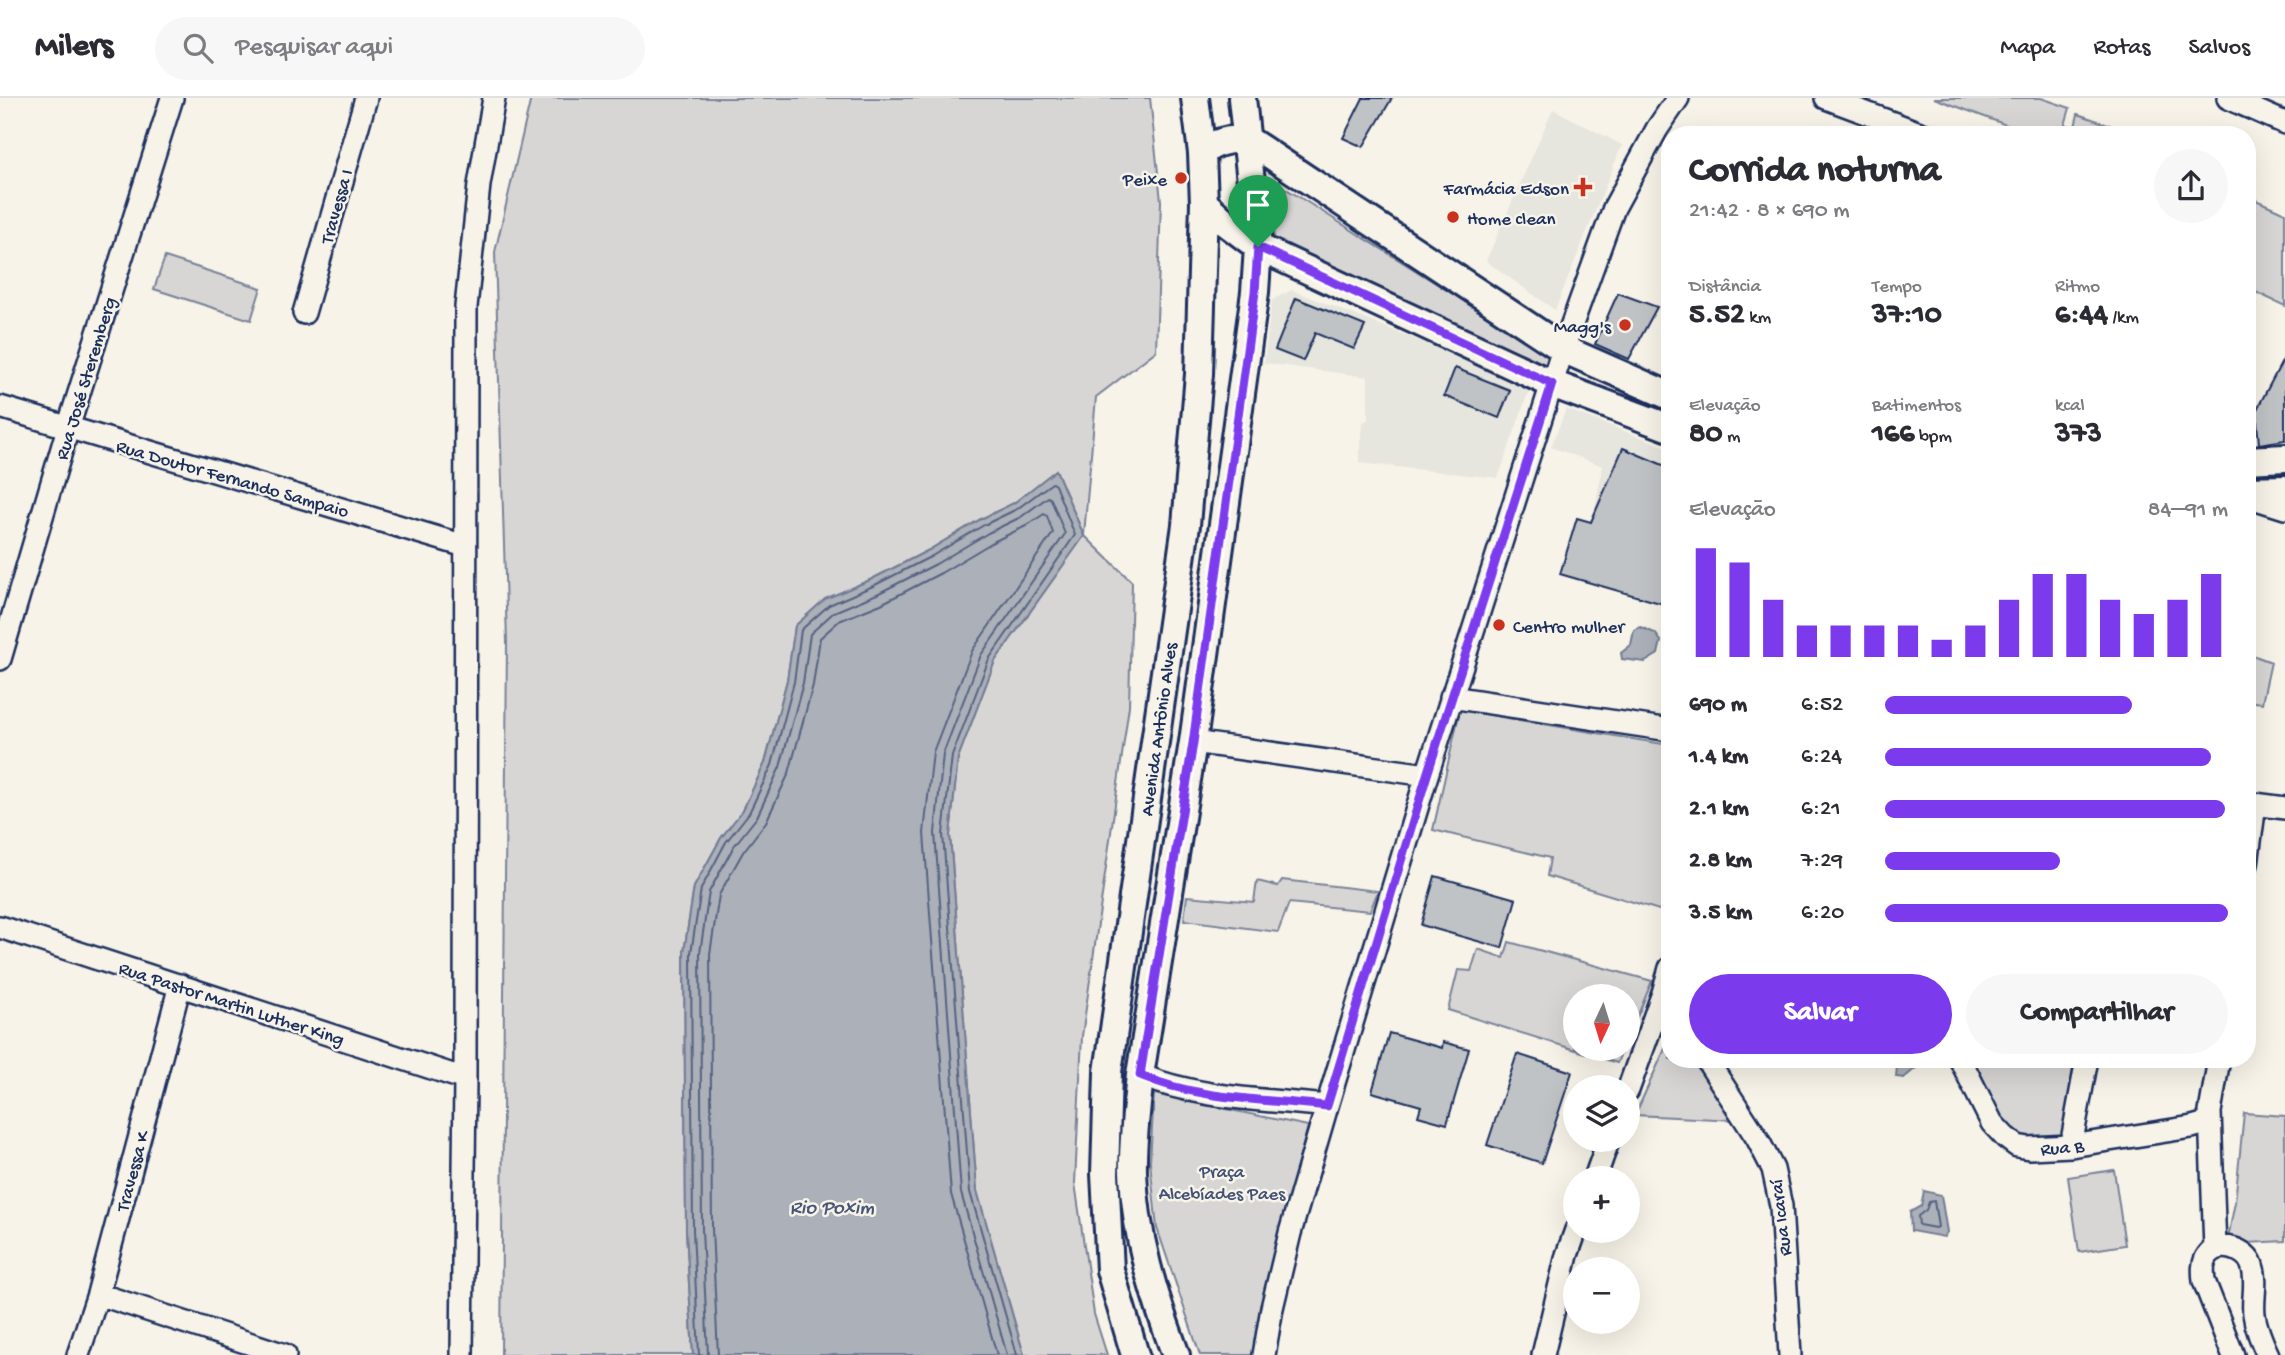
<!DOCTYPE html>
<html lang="pt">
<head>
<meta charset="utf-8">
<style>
	:root { --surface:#fff; --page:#f7f7f7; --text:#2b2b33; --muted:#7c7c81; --line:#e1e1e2; --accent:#7c3aed }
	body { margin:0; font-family:"Gochi Hand",sans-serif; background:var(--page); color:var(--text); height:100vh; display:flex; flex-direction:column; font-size:26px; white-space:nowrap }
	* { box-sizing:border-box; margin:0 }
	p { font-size:23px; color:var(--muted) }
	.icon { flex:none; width:38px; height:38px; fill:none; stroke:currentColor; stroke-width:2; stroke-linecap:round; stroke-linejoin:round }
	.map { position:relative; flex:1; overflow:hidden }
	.details { position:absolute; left:1661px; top:28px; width:595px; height:942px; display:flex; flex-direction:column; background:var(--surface); border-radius:28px; box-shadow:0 7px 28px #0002 }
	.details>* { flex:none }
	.needle { width:46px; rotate:184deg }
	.tools { position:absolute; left:1563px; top:886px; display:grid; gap:14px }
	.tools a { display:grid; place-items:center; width:77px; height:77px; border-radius:50%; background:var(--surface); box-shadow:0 7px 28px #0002; font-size:35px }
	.pin { position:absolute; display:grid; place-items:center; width:60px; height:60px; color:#fff; margin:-72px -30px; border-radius:50% 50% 50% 0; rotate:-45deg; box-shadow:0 0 7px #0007 }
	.pin .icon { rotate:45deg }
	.round { display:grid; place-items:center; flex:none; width:74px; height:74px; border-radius:37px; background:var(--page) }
	.head { display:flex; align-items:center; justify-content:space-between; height:119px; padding:0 28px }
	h1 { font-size:38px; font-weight:700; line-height:52px }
	.figures { display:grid; grid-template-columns:repeat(3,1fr); gap:10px; height:119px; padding:7px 28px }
	.figures div { display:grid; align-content:center }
	.figures b { font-size:30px; font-weight:700 }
	.figures small { font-size:19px; font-weight:400 }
	.figures p { font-size:19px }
	.chart { height:196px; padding:14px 28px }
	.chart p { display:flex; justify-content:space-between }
	.chart svg { width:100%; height:126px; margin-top:7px; stroke:var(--accent); stroke-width:6 }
	.primary-button { display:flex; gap:14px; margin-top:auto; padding:14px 28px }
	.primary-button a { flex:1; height:80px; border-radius:42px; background:var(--accent); color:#fff; font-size:28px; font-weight:700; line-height:80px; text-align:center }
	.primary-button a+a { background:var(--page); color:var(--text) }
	ul { padding:0 28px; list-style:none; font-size:23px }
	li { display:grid; grid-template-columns:112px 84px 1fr; align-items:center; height:52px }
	li i { height:18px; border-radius:9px; background:var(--accent) }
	header { display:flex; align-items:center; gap:42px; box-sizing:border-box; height:98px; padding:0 35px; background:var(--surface); border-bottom:2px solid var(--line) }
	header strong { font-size:33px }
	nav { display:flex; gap:38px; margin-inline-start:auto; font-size:24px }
	.search { width:490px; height:63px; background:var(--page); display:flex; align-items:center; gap:18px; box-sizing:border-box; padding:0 24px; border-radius:38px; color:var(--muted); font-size:26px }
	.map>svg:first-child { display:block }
	.built { fill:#e6e5de }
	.green { fill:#d7d6d4; stroke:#798299; stroke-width:2 }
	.water { fill:#acb0b9; stroke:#727c95; stroke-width:2 }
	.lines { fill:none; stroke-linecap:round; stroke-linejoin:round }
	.shore { stroke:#556382; stroke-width:2 }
	.building { fill:#c0c3c5; stroke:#1b2f5e; stroke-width:2 }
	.minor-casing { stroke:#1b2f5e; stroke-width:26 }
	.major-casing { stroke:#1b2f5e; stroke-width:32 }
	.minor { stroke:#f7f3e8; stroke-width:21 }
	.major { stroke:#f7f3e8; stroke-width:26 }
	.route-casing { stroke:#fff; stroke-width:14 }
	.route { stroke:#7c3aed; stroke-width:9 }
	.poi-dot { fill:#c8321e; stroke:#f7f3e8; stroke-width:2.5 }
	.labels { text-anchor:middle; stroke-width:5; stroke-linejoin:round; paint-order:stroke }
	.poi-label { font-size:19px; fill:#1b2f5e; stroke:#f7f3e8; text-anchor:end }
	.street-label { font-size:19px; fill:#1b2f5e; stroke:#f7f3e8 }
	.park-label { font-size:19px; fill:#415076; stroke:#f7f3e8 }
	.water-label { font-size:21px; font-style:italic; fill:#465679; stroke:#f7f3e8 }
</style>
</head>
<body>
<header>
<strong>Milers</strong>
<div class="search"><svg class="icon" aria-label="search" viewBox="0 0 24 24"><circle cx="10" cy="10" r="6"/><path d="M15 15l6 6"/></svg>Pesquisar aqui</div>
<nav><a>Mapa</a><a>Rotas</a><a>Salvos</a></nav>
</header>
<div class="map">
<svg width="2285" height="1257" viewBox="0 0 2285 1257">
	<rect width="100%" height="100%" fill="#f7f3e8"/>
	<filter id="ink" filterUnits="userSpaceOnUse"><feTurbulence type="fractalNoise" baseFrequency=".0143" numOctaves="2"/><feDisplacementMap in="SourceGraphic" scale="14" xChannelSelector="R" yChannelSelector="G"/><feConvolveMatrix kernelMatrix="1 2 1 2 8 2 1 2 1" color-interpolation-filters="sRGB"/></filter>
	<g filter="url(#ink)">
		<!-- built -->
		<path class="built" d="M1553 11 1622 47 1555 212 1486 163Z
			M1292 192 1531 287 1498 380 1359 365 1362 325 1368 322V279L1264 265 1272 202Z
			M1566 311 1669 350V447L1592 425 1603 368 1551 349Z"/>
		<!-- green -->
		<path class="green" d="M531 0H1150L1161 103 1156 253 1096 299 1084 437 1132 484 1129 608 1082 938 1075 1085 1094 1216 1107 1257H1024L977 1093 950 737 958 660 995 563 1084 438 1056 372 1014 405 981 421 929 452 870 482 825 501 795 528 787 582 765 665 743 712 721 740 694 789 684 854 686 1132 693 1257H501L507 544 495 154Z
			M1934 0H2041L2070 10 2065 27 2075 29 2078 16 2138 37H2033Z
			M1269 80 1553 259 1548 273 1274 142Z
			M2247 98 2285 115V208L2247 190Z
			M165 159 261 190 251 222 154 191Z
			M2247 555 2271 564 2262 605 2247 603Z
			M1460 612 1669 647V815L1547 778 1550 760 1433 732Z
			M1282 782 1378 793 1370 813 1289 805 1278 834 1184 822 1187 798 1254 804 1257 783 1278 788Z
			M1509 844 1652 883 1628 941V898H1575V950H1623L1617 965 1448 912 1458 872 1471 873 1478 851 1504 860Z
			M1669 942 1670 961H1696L1735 1022 1635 1017Z
			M1973 961H2077L2064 1046 2011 1047Z
			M1154 996 1308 1028 1269 1174 1262 1257H1200L1157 1130 1150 1064Z
			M2244 1015 2285 1018V1143L2227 1146 2235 1104Z
			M2114 1072 2125 1147 2079 1154 2068 1079Z"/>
		<!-- water -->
		<path class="water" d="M1056 372 1084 438 995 563 958 660 950 737 977 1093 1024 1257H693L686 1132 684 854 694 789 721 740 743 712 765 665 787 582 795 528 825 501 870 482 929 452 981 421 1014 405Z
			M1640 529 1655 535 1661 543 1658 556 1645 564 1622 561 1621 555 1631 547 1634 532Z
			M1910 961H1917V969L1904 980 1896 979 1897 968Z
			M1924 1093 1941 1097 1947 1134 1944 1139 1911 1133 1910 1114 1921 1108Z"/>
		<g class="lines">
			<!-- shore -->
			<path class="shore" d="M1934 1103 1938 1129 1935 1130 1919 1127 1918 1118 1926 1112 1929 1104Z
				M699 1257 693 1132 691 855 701 791 726 744 749 715 772 667 794 584 801 532 829 507 873 488 932 458 984 427 1017 411 1052 385 1055 387 1075 437 989 561 952 658 943 736 970 1094 1017 1257
				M708 1257 702 1132 700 855 709 794 734 748 757 719 780 669 803 585 810 536 834 514 877 496 936 466 988 435 1021 419 1048 399 1051 401 1065 436 981 557 943 656 935 735 961 1095 1007 1257
				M718 1257 712 1131 710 856 719 797 743 754 766 724 789 675 813 587 820 540 839 523 881 506 941 475 993 444 1026 428 1044 416 1047 418 1053 435 972 553 933 654 924 735 951 1096 997 1257"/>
		</g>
		<!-- building -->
		<path class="building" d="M1363 0H1392L1363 49 1343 40Z
			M1618 195 1657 209 1629 261 1595 246Z
			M1296 200 1365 228 1354 251 1315 235 1303 263 1275 252Z
			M2285 258V342L2259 346 2256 313Z
			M1455 270 1510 292 1499 320 1444 298Z
			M1623 350 1670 370V508L1560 476 1577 420 1591 424Z
			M1435 778 1516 801 1502 850 1421 827Z
			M1389 935 1442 950 1443 944 1469 951 1447 1026 1418 1018 1421 1008 1372 994Z
			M1517 956 1572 974 1542 1065 1487 1047Z"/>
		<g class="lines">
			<!-- minor casing -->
			<g class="minor-casing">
				<path id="minor" d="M1826 0 1925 37
					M2228 0 2285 25
					M304 215 366 0
					M0 309 465 448
					M2247 398 2285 410
					M0 561 68 330 172 0
					M1451 599 1670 632
					M1193 644 1427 677
					M2247 705 2285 710
					M2247 766 2255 706
					M0 829 465 981
					M1706 961 1757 1040 1773 1071 1781 1108 1790 1257
					M1960 961 1992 1025 2005 1039 2017 1048 2029 1050 2071 1048 2192 1029 2210 1024
					M1140 977C1198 1001 1265 1001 1327 1008
					M1628 992 1663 895 1670 870
					M2071 1048 2087 961
					M1595 1080 1609 1041
					M2215 1151 2210 1014 2219 961
					M98 1196 285 1257
					M78 1257 98 1196 180 887
					M462 1257 465 981 466 209 479 87 494 0
					M1264 1257 1272 1210 1290 1135 1327 1008 1427 677 1563 251 1614 110 1657 31 1678 0
					M1543 1257 1567 1157 1576 1132
					M2233 1257 2204 1183C2203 1174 2202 1165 2208 1157 2220 1142 2247 1151 2252 1167 2258 1183 2252 1200 2254 1216 2256 1231 2262 1244 2268 1257"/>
			</g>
			<!-- major casing -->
			<g class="major-casing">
				<path id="major" d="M1202 55C1215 43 1230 40 1248 42L1563 251 1670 298
					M1204 105 1225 124 1258 149 1552 286 1670 330
					M2247 362 2285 360
					M2247 392 2285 391
					M1135 1257 1110 1172 1105 1076 1108 974 1186 427 1199 276 1204 105 1202 55 1195 0
					M1176 1257C1154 1198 1135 1137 1133 1074 1132 1042 1137 1009 1140 977L1193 644 1255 194 1258 149 1242 0"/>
			</g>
			<!-- minor -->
			<use href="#minor" class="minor"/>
			<!-- major -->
			<use href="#major" class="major"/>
		</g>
	</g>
	<g class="lines" filter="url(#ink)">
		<!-- route casing -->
		<g class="route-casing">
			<path id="route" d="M1258 149 1552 286 1427 677 1327 1008C1265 1001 1197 1002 1140 977L1193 645 1255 194Z"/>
		</g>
		<!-- route -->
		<use href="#route" class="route"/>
	</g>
	<!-- markers -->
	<g class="poi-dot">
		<circle cx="1181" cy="80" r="7"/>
		<path d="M1579.5 78.5h7v7h7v7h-7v7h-7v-7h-7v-7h7z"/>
		<circle cx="1453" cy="119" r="7"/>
		<circle cx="1625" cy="227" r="7"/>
		<circle cx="1499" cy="527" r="7"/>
	</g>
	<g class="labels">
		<!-- poi labels -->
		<g class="poi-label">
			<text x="1167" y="87">Peixe</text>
			<text x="1569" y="96">Farmácia Edson</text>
			<text x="1467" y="126" text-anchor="start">Home clean</text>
			<text x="1611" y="234">Magg's</text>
			<text x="1513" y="534" text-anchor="start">Centro mulher</text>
		</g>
		<!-- street labels -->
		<g class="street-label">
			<text transform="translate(335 108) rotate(-74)" y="7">Travessa I</text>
			<text transform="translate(84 280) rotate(-73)" y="7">Rua José Steremberg</text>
			<text transform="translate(233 379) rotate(16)" y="7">Rua Doutor Fernando Sampaio</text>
			<text transform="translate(1157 631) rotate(-82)" y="7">Avenida Antônio Alves</text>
			<text transform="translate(232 904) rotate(18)" y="7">Rua Pastor Martin Luther King</text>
			<text transform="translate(2062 1048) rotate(-5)" y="7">Rua B</text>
			<text transform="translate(131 1073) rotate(-75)" y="7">Travessa K</text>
			<text transform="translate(1779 1120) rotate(-97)" y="7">Rua Icaraí</text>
		</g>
		<!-- park labels -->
		<g class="park-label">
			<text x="1222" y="1079">Praça<tspan x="1222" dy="22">Alcebíades Paes</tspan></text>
		</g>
		<!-- water labels -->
		<g class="water-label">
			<text x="832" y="1115">Rio Poxim</text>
		</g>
	</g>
</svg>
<div class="tools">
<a><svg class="needle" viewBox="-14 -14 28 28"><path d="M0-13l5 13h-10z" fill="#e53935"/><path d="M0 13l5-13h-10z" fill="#7c7c81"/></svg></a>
<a><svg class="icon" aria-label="layers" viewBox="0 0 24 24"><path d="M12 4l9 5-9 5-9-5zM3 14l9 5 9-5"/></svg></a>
<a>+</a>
<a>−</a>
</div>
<div class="pin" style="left:1258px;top:149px;background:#1e9e55"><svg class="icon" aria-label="arrive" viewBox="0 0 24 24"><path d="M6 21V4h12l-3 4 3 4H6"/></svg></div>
<section class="details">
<div class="head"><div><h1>Corrida noturna</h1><p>21:42 · 8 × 690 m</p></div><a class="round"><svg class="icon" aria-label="share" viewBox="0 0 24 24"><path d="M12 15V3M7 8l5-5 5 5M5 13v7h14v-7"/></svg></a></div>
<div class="figures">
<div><p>Distância</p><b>5.52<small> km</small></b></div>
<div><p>Tempo</p><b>37:10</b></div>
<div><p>Ritmo</p><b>6:44<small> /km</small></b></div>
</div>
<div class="figures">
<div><p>Elevação</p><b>80<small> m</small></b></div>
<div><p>Batimentos</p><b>166<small> bpm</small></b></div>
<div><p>kcal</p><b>373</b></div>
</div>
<div class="chart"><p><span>Elevação</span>84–91 m</p>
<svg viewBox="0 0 160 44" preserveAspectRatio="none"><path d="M5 44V6M15 44V11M25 44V24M35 44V33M45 44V33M55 44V33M65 44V33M75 44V38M85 44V33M95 44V24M105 44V15M115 44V15M125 44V24M135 44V29M145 44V24M155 44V15"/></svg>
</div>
<ul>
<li><b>690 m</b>6:52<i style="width:72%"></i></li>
<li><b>1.4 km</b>6:24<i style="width:95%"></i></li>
<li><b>2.1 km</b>6:21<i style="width:99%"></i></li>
<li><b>2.8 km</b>7:29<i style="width:51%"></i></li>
<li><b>3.5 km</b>6:20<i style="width:100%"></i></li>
</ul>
<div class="primary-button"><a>Salvar</a><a>Compartilhar</a></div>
</section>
</div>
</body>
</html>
